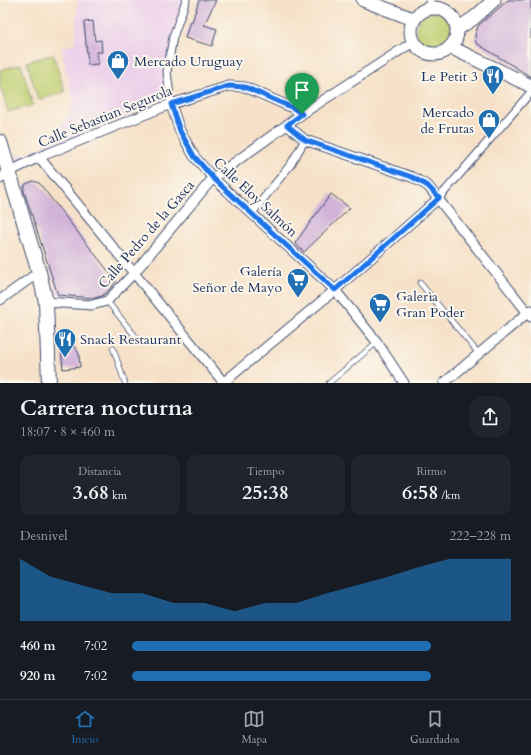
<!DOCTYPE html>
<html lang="es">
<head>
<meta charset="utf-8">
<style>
	:root { --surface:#171b24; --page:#20242c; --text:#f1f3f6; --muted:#9ea1a6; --line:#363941; --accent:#1f6fb2 }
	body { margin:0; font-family:Cardo,serif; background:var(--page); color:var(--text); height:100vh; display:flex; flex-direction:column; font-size:15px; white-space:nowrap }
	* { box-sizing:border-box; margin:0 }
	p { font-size:13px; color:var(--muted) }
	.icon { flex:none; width:22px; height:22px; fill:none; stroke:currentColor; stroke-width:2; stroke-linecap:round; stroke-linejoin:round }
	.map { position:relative; height:383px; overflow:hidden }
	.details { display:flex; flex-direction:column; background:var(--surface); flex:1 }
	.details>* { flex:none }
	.pin { position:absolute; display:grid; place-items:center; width:34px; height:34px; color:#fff; margin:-41px -17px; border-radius:50% 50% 50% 0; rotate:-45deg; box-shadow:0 0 4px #0007 }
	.pin .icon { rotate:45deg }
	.round { display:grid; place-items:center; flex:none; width:42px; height:42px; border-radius:16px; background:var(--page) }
	.overview { display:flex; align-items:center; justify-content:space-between; height:68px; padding:0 20px }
	h1 { font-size:22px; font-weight:700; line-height:30px }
	.figures { display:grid; grid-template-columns:repeat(3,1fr); gap:6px; height:68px; padding:4px 20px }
	.figures div { display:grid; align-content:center; border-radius:10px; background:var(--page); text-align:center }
	.figures b { font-size:20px; font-weight:700 }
	.figures small { font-size:11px; font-weight:400 }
	.figures p { font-size:11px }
	.chart { height:112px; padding:8px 20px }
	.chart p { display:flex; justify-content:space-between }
	.chart svg { width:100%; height:72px; margin-top:4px; fill:var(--accent); opacity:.7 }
	ul { padding:0 20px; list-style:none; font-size:13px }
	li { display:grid; grid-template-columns:64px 48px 1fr; align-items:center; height:30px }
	li i { height:10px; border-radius:5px; background:var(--accent) }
	.tabs { display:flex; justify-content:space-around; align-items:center; height:56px; border-top:1px solid var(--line); background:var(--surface); font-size:11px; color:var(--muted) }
	.tabs a { display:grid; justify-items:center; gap:2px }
	.tabs .on { color:var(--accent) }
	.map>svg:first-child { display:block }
	.built { fill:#ecd1ea }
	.green { fill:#c0ce70; stroke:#6e7e67 }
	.building { fill:#d1b3d9 }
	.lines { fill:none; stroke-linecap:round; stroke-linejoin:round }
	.service-casing { stroke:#3c4a6e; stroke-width:6 }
	.pedestrian-casing { stroke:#3c4a6e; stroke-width:9 }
	.minor-casing { stroke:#3c4a6e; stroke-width:11 }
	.secondary-casing { stroke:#3c4a6e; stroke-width:15 }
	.primary-casing { stroke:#3c4a6e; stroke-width:16 }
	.service { stroke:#fff; stroke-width:4.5 }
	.pedestrian { stroke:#fff; stroke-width:7 }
	.minor { stroke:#fff; stroke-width:9 }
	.secondary { stroke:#fff; stroke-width:13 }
	.primary { stroke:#fff; stroke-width:14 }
	.route-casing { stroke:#fff; stroke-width:8 }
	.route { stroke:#1a73e8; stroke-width:5 }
	.labels { text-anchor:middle; stroke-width:4; stroke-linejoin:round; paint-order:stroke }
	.poi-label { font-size:14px; fill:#1b2f5e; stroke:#fbf7ec; text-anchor:start }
	.street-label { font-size:14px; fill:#1b2f5e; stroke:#fbf7ec }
</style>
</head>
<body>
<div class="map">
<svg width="531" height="383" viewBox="0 0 531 383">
	<rect width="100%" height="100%" fill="#fbf7ec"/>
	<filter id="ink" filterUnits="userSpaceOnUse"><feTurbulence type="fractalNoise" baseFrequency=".025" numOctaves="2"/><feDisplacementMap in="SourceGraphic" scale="8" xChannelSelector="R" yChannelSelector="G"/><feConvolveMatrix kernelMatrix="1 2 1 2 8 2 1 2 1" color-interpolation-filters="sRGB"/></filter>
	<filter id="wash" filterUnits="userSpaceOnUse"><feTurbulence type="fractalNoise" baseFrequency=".012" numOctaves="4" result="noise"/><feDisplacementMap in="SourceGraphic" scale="16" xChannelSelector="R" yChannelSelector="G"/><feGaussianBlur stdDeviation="0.9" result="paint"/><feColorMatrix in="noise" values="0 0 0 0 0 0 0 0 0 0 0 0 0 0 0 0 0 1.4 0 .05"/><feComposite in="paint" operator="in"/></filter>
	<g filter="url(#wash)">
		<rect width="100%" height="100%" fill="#f6e1c8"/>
		<!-- built -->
		<path class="built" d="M78 0H186L173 41 169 90 163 101 17 164 15 156 32 152 42 147 55 137 70 114 73 100 61 48 75 43Z"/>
		<!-- green -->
		<path class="green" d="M416 30a18 18 0 1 1 36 0a18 18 0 1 1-36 0Z
			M53 54 65 92 38 100 27 62Z
			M21 64 33 105 8 112 0 85V70Z"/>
		<g id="blocks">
			<!-- building -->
			<path class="building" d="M199 0H216L204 25 217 29 212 46 185 38 190 21 192 22Z
				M508 0H531V77L476 43 475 35 478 26Z
				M93 21 95 41 101 40 102 52H96L98 64 88 65 84 22Z
				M33 181 39 183 116 281 109 290 102 296 94 298 58 295 24 191V187L26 184Z
				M331 194 350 208 304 252 295 243Z
				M75 347 79 354 80 367 63 369 61 348Z"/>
		</g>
	</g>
	<g filter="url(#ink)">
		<use href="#blocks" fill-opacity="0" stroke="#3c4a6e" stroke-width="1"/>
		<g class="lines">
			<!-- service casing -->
			<g class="service-casing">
				<path id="service" d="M420 283 479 354
					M107 301 136 337
					M113 348 125 383
					M329 383 377 342"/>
			</g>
			<!-- pedestrian casing -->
			<g class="pedestrian-casing">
				<path id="pedestrian" d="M430 0 431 8
					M171 104 167 72 173 37 186 0
					M439 198 531 92
					M252 213 291 164 305 140"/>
			</g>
			<!-- minor casing -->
			<g class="minor-casing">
				<path id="minor" d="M171 104 180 131 194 156 213 178 335 290 377 342 404 383
					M287 125 305 140 412 177 428 186 531 317
					M39 157 224 383
					M0 179 9 172 39 157 171 104 229 86 245 87 293 108 302 114
					M0 300 39 272
					M46 302 92 305 107 301 134 273 213 178 302 114 413 42
					M223 383 335 290 439 198
					M444 383 531 310"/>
			</g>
			<!-- secondary casing -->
			<g class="secondary-casing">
				<path id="secondary" d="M363 0 413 19
					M411 31a23 23 0 1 1 46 0a23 23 0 1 1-46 0Z
					M457 29 474 18 494 0
					M450 47 531 86"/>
			</g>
			<!-- primary casing -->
			<g class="primary-casing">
				<path id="primary" d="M0 142 39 272 46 302 49 383"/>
			</g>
			<!-- service -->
			<use href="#service" class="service"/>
			<!-- pedestrian -->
			<use href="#pedestrian" class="pedestrian"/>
			<!-- minor -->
			<use href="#minor" class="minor"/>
			<!-- secondary -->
			<use href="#secondary" class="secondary"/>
			<!-- primary -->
			<use href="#primary" class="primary"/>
		</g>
	</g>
	<g class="lines" filter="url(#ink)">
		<!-- route casing -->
		<g class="route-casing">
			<path id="route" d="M229 86 245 87 293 108 302 114 287 125 305 140 412 177 428 186 439 198 335 290 213 178 194 156 180 131 171 104Z"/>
		</g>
		<!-- route -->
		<use href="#route" class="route"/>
	</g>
	<!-- icons -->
	<defs>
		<g id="shop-pin" transform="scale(1.15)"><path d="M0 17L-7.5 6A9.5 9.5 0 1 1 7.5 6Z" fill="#1f6fb2" stroke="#fbf7ec"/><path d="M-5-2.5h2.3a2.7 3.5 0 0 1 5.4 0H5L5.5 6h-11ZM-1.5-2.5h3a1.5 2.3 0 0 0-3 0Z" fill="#fff"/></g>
		<g id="restaurant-pin" transform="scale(1.15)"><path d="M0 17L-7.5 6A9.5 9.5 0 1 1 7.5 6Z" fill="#1f6fb2" stroke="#fbf7ec"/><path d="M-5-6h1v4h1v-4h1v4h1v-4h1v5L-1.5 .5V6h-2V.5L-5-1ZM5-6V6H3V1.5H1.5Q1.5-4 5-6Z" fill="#fff"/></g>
		<g id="supermarket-pin" transform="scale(1.15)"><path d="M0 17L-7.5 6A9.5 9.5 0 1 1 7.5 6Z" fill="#1f6fb2" stroke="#fbf7ec"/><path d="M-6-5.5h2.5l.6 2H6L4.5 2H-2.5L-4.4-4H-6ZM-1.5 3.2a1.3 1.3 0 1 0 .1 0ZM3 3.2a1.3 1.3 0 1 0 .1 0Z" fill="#fff"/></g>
	</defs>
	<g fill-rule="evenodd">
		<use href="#shop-pin" x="118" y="61"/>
		<use href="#restaurant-pin" x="493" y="76"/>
		<use href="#shop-pin" x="489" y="120"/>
		<use href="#supermarket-pin" x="298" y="279"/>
		<use href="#supermarket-pin" x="380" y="304"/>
		<use href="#restaurant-pin" x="65" y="339"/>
	</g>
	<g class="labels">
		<!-- poi labels -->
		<g class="poi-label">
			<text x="134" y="66">Mercado Uruguay</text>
			<text x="478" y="81" text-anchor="end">Le Petit 3</text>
			<text x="474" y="117" text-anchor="end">Mercado<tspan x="474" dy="16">de Frutas</tspan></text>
			<text x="282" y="276" text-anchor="end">Galería<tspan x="282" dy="16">Señor de Mayo</tspan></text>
			<text x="396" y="301">Galerìa<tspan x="396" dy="16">Gran Poder</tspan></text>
			<text x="80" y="344">Snack Restaurant</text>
		</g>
		<!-- street labels -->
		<g class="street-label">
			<text transform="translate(105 116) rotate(-22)" y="5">Calle Sebastian Segurola</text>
			<text transform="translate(256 197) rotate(43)" y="5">Calle Eloy Salmón</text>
			<text transform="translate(146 234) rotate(-49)" y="5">Calle Pedro de la Gasca</text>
		</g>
	</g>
</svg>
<div class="pin" style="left:302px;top:114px;background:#1e9e55"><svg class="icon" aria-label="arrive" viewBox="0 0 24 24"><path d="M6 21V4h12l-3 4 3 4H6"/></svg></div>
</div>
<section class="details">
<div class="overview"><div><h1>Carrera nocturna</h1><p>18:07 · 8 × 460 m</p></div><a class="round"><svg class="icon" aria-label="share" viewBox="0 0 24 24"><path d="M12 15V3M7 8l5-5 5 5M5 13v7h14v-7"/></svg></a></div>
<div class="figures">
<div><p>Distancia</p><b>3.68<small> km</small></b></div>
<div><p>Tiempo</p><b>25:38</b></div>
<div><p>Ritmo</p><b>6:58<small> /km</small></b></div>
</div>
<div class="chart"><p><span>Desnivel</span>222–228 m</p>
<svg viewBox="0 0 160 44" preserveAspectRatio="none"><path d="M0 44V6L10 17L20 22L30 27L40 27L50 33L60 33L70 38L80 33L90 33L100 27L110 22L120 17L130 11L140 6L150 6L160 6V44z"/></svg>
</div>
<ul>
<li><b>460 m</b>7:02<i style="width:79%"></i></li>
<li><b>920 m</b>7:02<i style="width:79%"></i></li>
</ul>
</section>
<nav class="tabs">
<a class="on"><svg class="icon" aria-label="home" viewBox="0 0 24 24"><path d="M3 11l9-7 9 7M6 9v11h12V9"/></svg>Inicio</a>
<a><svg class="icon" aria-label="map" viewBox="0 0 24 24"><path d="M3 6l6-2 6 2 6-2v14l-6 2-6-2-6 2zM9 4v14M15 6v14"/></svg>Mapa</a>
<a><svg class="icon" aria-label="saved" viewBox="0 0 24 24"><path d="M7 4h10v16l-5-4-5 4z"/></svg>Guardados</a>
</nav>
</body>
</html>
